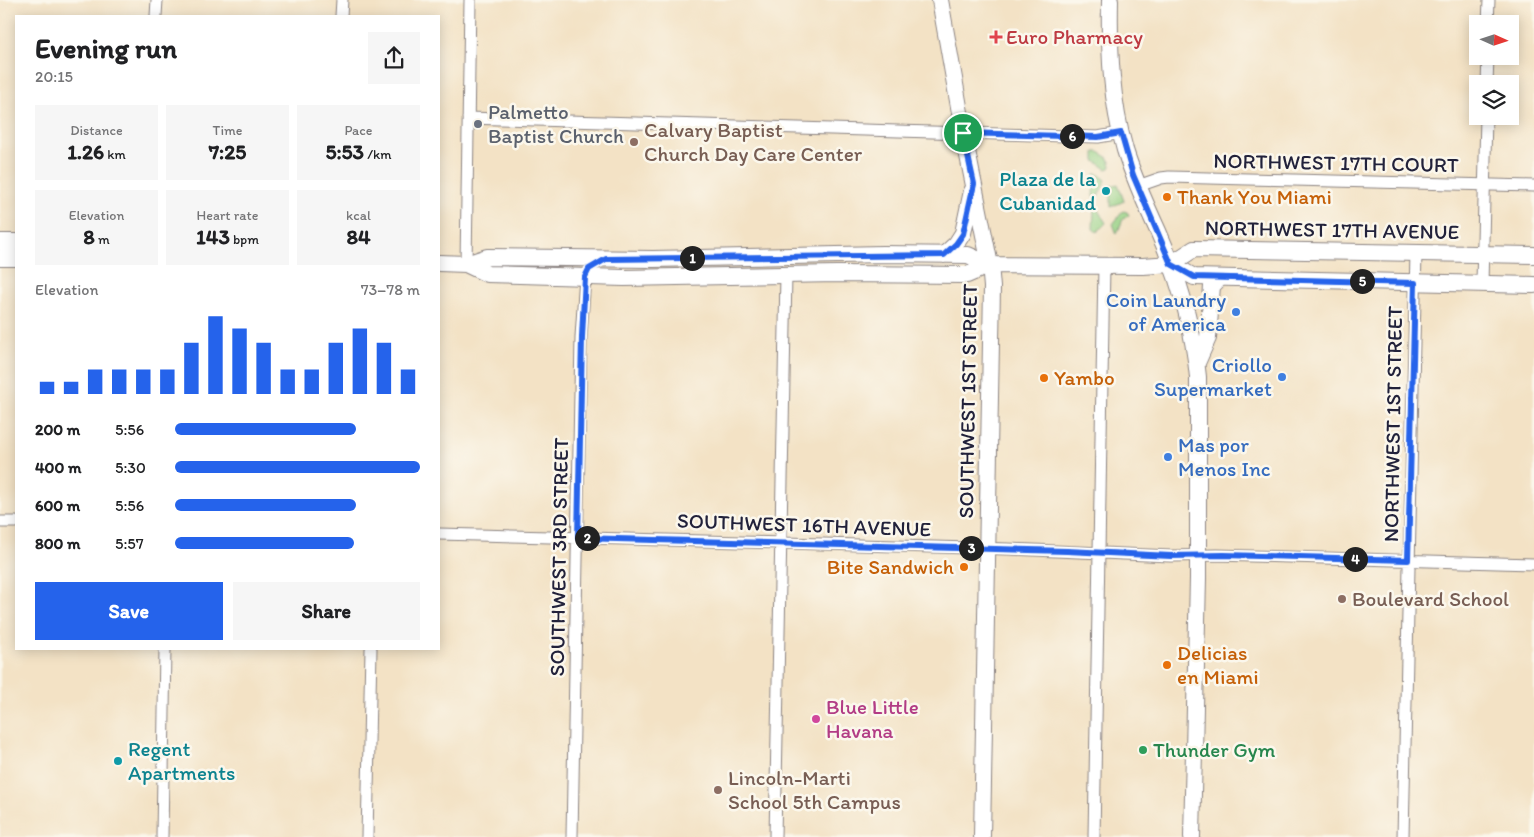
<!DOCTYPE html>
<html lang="en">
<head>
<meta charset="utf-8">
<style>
	:root { --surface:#fff; --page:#f6f6f6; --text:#202124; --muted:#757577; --accent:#2563eb }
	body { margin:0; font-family:Itim,sans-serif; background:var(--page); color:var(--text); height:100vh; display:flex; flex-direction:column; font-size:19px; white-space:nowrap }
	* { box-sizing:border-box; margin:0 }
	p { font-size:16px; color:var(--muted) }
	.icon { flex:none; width:28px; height:28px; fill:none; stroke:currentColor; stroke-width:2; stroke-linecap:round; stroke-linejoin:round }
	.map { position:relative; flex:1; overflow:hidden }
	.details { position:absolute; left:15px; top:15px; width:425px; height:635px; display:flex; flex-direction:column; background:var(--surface); border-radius:0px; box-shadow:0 2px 12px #0003 }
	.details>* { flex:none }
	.needle { width:32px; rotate:93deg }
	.buttons { position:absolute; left:1469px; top:15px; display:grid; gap:10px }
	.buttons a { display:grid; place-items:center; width:50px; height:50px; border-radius:0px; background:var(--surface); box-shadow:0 2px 12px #0003; font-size:25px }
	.pin { position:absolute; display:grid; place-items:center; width:42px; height:42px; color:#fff; margin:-21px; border:2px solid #fff; border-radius:50%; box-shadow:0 1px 5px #0007 }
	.km { position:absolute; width:25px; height:25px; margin:-12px; border-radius:50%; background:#222; color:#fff; font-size:14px; line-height:25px; text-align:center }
	.round { display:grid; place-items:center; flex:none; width:52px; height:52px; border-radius:0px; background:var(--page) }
	.overview { display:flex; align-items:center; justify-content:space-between; height:85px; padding:0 20px }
	h1 { font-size:28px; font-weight:800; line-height:38px }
	.figures { display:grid; grid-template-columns:repeat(3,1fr); gap:8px; height:85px; padding:5px 20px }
	.figures div { display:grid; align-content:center; border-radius:0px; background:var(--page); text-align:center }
	.figures b { font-size:21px; font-weight:800 }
	.figures small { font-size:14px; font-weight:400 }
	.figures p { font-size:14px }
	.chart { height:140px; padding:10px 20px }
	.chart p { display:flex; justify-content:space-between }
	.chart svg { width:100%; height:90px; margin-top:5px; stroke:var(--accent); stroke-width:6 }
	.action { display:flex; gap:10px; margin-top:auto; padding:10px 20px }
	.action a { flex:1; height:58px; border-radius:0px; background:var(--accent); color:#fff; font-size:20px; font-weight:800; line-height:58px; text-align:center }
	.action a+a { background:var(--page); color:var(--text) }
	ul { padding:0 20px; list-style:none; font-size:16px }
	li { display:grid; grid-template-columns:80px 60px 1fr; align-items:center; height:38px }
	li i { height:12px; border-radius:6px; background:var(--accent) }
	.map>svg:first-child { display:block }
	.green { fill:#96d083; stroke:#5c795f }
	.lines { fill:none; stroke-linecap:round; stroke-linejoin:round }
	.street-casing { stroke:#8a8280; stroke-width:13 }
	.secondary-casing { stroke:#8a8280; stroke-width:18 }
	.street { stroke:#fff; stroke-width:11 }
	.secondary { stroke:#fff; stroke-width:16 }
	.route-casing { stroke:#fff; stroke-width:10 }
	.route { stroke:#2563eb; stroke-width:6 }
	.health-dot { fill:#e0444e; stroke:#fbf7ec; stroke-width:2 }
	.worship-dot { fill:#6b7280; stroke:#fbf7ec; stroke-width:2 }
	.education-dot { fill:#8d6e63; stroke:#fbf7ec; stroke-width:2 }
	.culture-dot { fill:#0f9aa8; stroke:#fbf7ec; stroke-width:2 }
	.food-dot { fill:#e8710a; stroke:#fbf7ec; stroke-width:2 }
	.shop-dot { fill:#3f7fe0; stroke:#fbf7ec; stroke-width:2 }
	.hotel-dot { fill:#d1479c; stroke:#fbf7ec; stroke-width:2 }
	.leisure-dot { fill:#2e9e5b; stroke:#fbf7ec; stroke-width:2 }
	.labels { text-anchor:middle; stroke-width:5; stroke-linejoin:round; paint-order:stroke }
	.health-label { font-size:21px; fill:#be3a42; stroke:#fbf7ec; text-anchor:start }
	.worship-label { font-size:21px; fill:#5b616d; stroke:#fbf7ec; text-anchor:start }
	.education-label { font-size:21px; fill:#785e54; stroke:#fbf7ec; text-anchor:start }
	.street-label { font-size:21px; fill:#22223b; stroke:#fbf7ec }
	.culture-label { font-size:21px; fill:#0d838f; stroke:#fbf7ec; text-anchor:end }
	.food-label { font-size:21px; fill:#c56008; stroke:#fbf7ec; text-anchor:start }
	.shop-label { font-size:21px; fill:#366cbe; stroke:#fbf7ec; text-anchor:end }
	.hotel-label { font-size:21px; fill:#b23c85; stroke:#fbf7ec; text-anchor:start }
	.leisure-label { font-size:21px; fill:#27864d; stroke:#fbf7ec; text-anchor:start }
</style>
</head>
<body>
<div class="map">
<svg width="1534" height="837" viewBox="0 0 1534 837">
	<rect width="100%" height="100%" fill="#fbf7ec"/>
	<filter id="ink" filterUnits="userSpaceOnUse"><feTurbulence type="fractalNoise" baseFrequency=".02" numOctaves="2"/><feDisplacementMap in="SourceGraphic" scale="10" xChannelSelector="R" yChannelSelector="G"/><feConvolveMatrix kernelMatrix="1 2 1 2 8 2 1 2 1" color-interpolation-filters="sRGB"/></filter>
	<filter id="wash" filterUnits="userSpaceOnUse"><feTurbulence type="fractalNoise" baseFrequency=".0096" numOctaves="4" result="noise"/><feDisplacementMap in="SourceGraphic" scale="20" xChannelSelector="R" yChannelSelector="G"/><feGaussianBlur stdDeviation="1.12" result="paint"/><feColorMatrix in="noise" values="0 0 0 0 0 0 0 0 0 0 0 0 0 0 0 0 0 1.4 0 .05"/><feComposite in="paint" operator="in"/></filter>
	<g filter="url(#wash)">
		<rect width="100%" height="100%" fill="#f3e2c5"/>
		<!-- green -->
		<path class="green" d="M1095 152H1099L1109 158 1111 166 1110 168 1107 169 1095 161Z
			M1097 173 1106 180 1097 198 1094 197 1095 174Z
			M1118 184 1124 201 1111 207V186Z
			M1096 207 1106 223 1097 232 1093 229 1094 208Z
			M1123 211 1127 212 1129 215 1123 219 1117 234 1113 224Z"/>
	</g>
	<g filter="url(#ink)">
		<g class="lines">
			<!-- street casing -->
			<g class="street-casing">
				<path id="street" d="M156 16 157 0
					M341 16 342 0
					M1488 24 1489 0
					M1487 84 1488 56
					M468 118 1098 137 1121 133
					M1138 186 1161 178 1169 177 1534 186
					M466 264 470 0
					M1482 284 1486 116
					M0 522H16
					M439 534 1008 549 1171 556 1217 555 1534 564
					M162 837 165 649
					M367 837 371 649
					M572 837 581 337 585 277
					M775 837 786 275
					M1094 837 1104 266
					M1403 837 1416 252"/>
			</g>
			<!-- secondary casing -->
			<g class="secondary-casing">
				<path id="secondary" d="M940 0 966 146 990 265 992 287 982 837
					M1110 0C1109 51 1111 101 1125 150 1134 179 1146 205 1158 231 1179 278 1193 327 1198 377V578L1192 837
					M0 242H16
					M944 255 956 244 963 233 972 191
					M0 258H16
					M439 263 466 264 487 274 624 278 837 274 967 275 990 265 1143 266 1171 264 1194 249 1534 255
					M466 264 487 257 653 259 883 254 968 255 990 265
					M1171 264 1194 277 1534 285
					M1197 363 1208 338 1212 286 1220 278"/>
			</g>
			<!-- street -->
			<use href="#street" class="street"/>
			<!-- secondary -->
			<use href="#secondary" class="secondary"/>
		</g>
	</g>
	<g class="lines" filter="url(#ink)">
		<!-- route casing -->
		<g class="route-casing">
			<path id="route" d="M963 133 1098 137 1121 133 1133 175 1171 264 1194 277 1415 283 1408 560 1224 555 1171 556 1067 551 578 538 582 337 585 277 589 269 606 259 944 255 956 244 963 234 974 184Z"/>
		</g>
		<!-- route -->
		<use href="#route" class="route"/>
	</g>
	<!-- markers -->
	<path class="health-dot" d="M993.5 29.5h5v5h5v5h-5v5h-5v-5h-5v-5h5z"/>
	<circle class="worship-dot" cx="478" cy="124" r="5"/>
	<g class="education-dot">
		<circle cx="634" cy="142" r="5"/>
		<circle cx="1342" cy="599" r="5"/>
		<circle cx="718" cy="790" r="5"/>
	</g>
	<g class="culture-dot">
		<circle cx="1106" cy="191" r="5"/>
		<circle cx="118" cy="761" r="5"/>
	</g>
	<g class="food-dot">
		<circle cx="1167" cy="197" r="5"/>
		<circle cx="1044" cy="378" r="5"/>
		<circle cx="964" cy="567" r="5"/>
		<circle cx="1167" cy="665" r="5"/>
	</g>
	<g class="shop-dot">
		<circle cx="1236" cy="312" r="5"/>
		<circle cx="1282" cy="377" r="5"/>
		<circle cx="1168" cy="457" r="5"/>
	</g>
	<circle class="hotel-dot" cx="816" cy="719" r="5"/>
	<circle class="leisure-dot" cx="1143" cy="750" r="5"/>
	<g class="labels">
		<!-- health labels -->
		<g class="health-label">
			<text x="1006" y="44">Euro Pharmacy</text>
		</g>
		<!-- worship labels -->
		<g class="worship-label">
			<text x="488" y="119">Palmetto<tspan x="488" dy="24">Baptist Church</tspan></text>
		</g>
		<!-- education labels -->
		<g class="education-label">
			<text x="644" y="137">Calvary Baptist<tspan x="644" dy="24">Church Day Care Center</tspan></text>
			<text x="1352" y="606">Boulevard School</text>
			<text x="728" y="785">Lincoln-Marti<tspan x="728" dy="24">School 5th Campus</tspan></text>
		</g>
		<!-- street labels -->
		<g class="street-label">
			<text transform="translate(1336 163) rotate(1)" y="7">NORTHWEST 17TH COURT</text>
			<text transform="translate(1332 230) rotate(1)" y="7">NORTHWEST 17TH AVENUE</text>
			<text transform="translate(968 401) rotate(-89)" y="7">SOUTHWEST 1ST STREET</text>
			<text transform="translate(1393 424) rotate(-89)" y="7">NORTHWEST 1ST STREET</text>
			<text transform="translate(804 525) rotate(2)" y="7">SOUTHWEST 16TH AVENUE</text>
			<text transform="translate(559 557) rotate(-89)" y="7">SOUTHWEST 3RD STREET</text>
		</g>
		<!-- culture labels -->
		<g class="culture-label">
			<text x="1096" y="186">Plaza de la<tspan x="1096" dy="24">Cubanidad</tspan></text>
			<text x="128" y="756" text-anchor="start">Regent<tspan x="128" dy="24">Apartments</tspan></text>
		</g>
		<!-- food labels -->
		<g class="food-label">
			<text x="1177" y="204">Thank You Miami</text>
			<text x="1054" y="385">Yambo</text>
			<text x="954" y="574" text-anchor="end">Bite Sandwich</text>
			<text x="1177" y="660">Delicias<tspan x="1177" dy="24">en Miami</tspan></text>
		</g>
		<!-- shop labels -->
		<g class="shop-label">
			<text x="1226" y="307">Coin Laundry<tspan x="1226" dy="24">of America</tspan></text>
			<text x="1272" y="372">Criollo<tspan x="1272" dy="24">Supermarket</tspan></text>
			<text x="1178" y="452" text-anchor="start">Mas por<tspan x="1178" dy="24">Menos Inc</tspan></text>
		</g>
		<!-- hotel labels -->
		<g class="hotel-label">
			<text x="826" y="714">Blue Little<tspan x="826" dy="24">Havana</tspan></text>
		</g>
		<!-- leisure labels -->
		<g class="leisure-label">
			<text x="1153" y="757">Thunder Gym</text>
		</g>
	</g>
</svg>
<div class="buttons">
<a><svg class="needle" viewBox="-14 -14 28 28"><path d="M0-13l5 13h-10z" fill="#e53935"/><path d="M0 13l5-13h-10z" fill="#757577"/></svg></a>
<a><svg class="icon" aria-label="layers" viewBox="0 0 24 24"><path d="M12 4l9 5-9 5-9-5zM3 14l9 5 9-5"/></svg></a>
</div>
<div class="pin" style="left:963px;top:133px;background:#1e9e55"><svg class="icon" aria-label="arrive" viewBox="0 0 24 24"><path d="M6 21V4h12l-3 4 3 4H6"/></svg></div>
<b class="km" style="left:692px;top:258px">1</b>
<b class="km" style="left:587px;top:538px">2</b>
<b class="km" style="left:971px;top:548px">3</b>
<b class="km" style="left:1355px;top:559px">4</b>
<b class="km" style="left:1362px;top:281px">5</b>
<b class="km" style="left:1072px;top:136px">6</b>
<section class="details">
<div class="overview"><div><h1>Evening run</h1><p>20:15</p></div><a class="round"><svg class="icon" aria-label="share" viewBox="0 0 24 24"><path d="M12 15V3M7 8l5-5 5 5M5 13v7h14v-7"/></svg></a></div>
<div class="figures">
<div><p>Distance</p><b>1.26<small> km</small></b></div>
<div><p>Time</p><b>7:25</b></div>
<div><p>Pace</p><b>5:53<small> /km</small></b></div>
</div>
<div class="figures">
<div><p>Elevation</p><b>8<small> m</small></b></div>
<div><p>Heart rate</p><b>143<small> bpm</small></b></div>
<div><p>kcal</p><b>84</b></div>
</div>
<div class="chart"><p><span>Elevation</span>73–78 m</p>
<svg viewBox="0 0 160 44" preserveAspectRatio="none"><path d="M5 44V38M15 44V38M25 44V32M35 44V32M45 44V32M55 44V32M65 44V19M75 44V6M85 44V12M95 44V19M105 44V32M115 44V32M125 44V19M135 44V12M145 44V19M155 44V32"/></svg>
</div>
<ul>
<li><b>200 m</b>5:56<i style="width:74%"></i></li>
<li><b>400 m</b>5:30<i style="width:100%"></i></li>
<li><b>600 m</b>5:56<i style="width:74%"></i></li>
<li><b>800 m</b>5:57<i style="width:73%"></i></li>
</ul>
<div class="action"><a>Save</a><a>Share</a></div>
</section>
</div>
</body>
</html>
